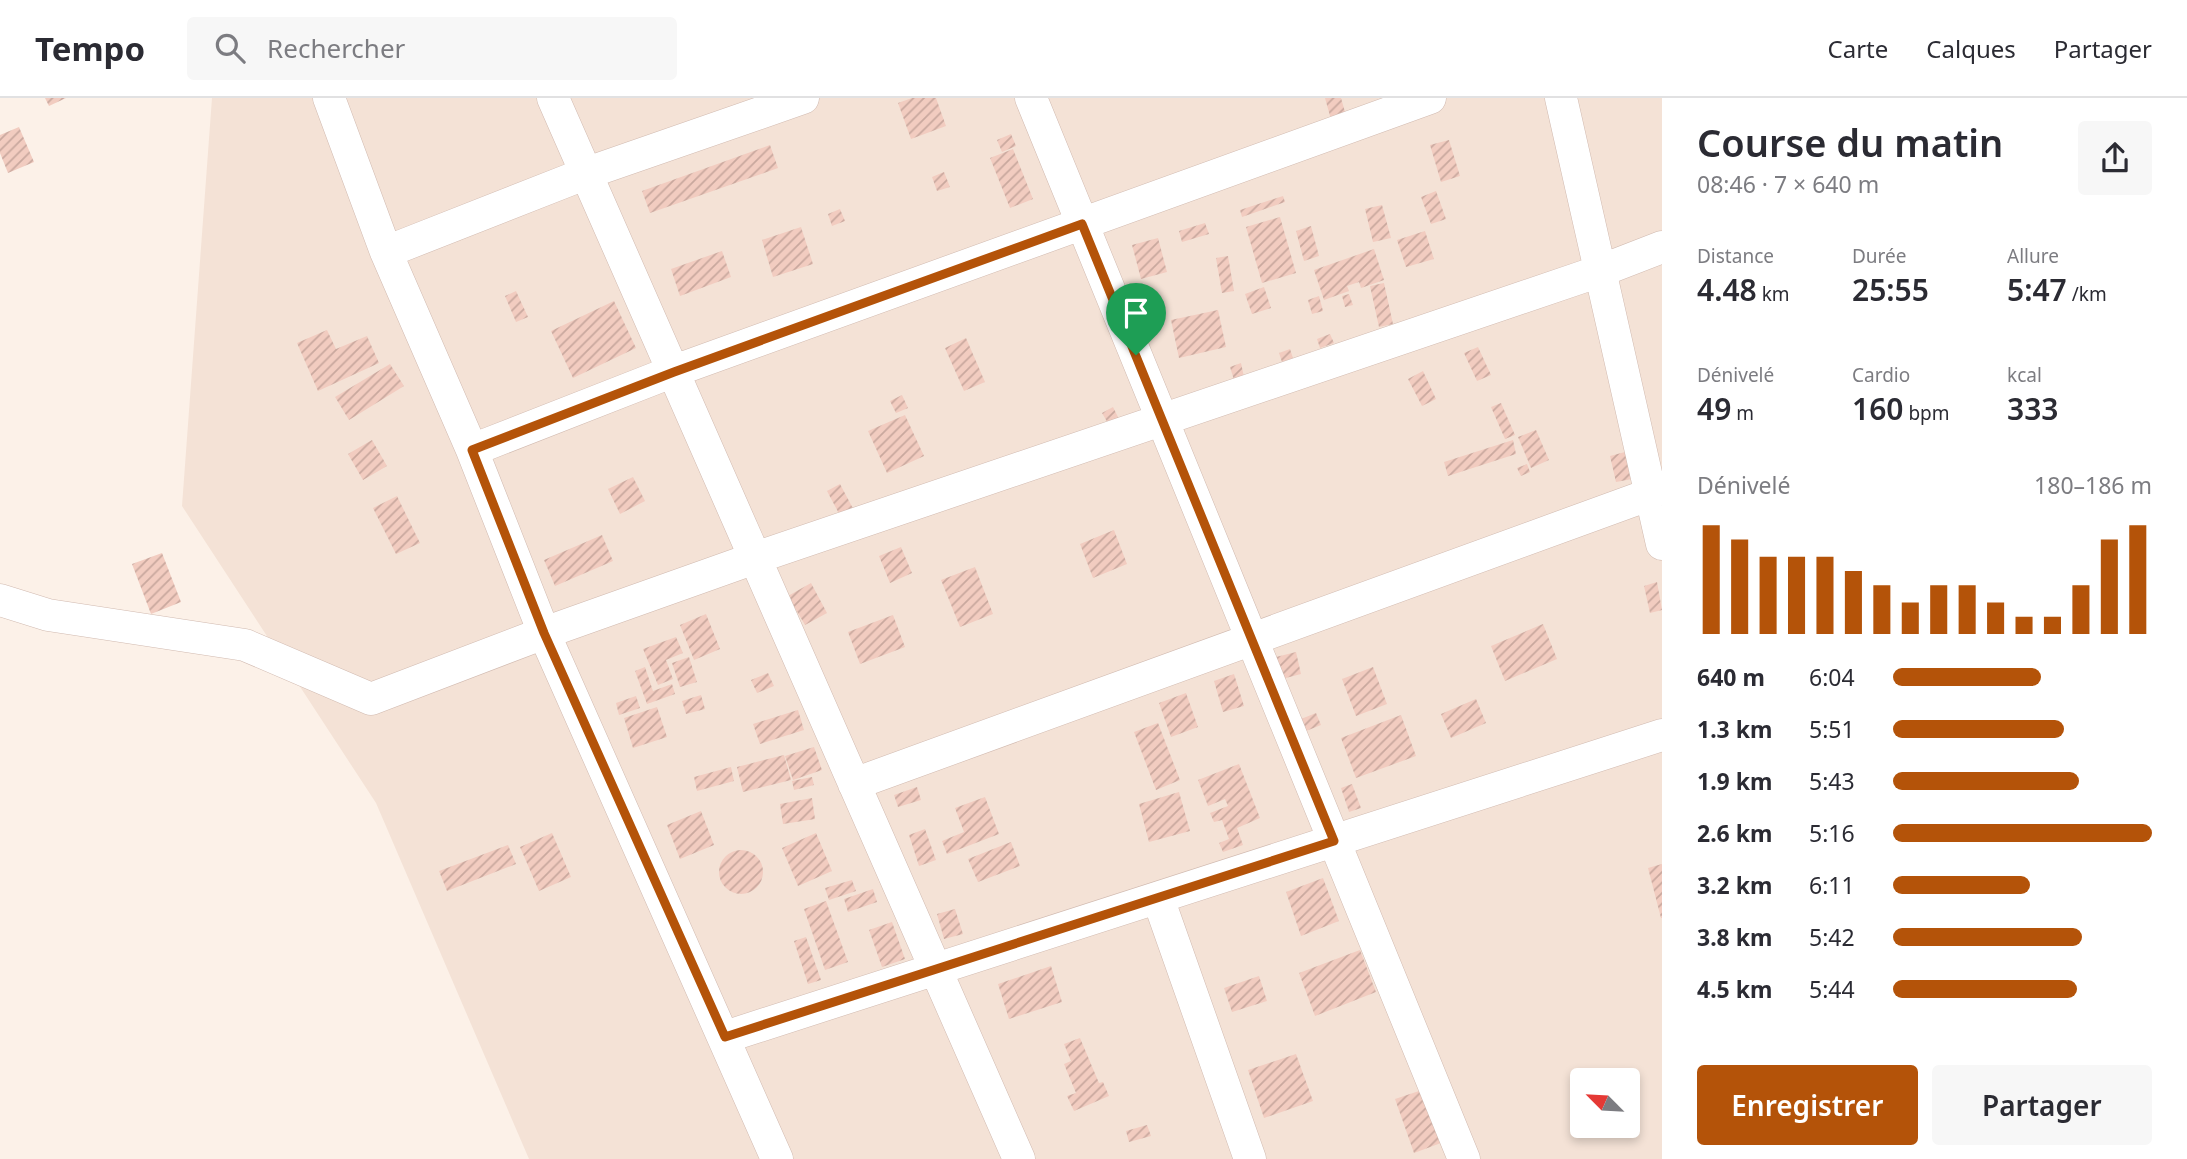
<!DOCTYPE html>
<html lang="fr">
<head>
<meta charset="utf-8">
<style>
	:root { --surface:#fff; --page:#f7f7f7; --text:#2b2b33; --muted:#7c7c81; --line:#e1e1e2; --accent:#b45309 }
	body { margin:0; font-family:"Noto Sans",sans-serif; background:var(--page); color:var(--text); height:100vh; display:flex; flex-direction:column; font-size:26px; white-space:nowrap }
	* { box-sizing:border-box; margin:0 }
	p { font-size:23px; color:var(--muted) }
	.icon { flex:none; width:38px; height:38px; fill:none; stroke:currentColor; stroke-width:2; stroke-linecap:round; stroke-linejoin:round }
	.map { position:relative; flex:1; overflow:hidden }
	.drawer { display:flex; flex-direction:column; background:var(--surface); width:525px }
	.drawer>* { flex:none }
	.needle { width:46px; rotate:294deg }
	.controls { position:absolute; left:1570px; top:970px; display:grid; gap:14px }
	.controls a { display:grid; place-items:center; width:70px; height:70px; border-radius:7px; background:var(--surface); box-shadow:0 4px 10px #0003; font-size:35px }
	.pin { position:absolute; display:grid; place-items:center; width:60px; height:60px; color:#fff; margin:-72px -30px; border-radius:50% 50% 50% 0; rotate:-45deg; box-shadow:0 0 7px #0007 }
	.pin .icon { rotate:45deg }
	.round { display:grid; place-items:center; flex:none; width:74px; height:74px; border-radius:7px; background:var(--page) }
	.head { display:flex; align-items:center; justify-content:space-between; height:119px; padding:0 35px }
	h1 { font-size:38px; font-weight:600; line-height:52px }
	.metrics { display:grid; grid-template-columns:repeat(3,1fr); gap:10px; height:119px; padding:7px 35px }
	.metrics div { display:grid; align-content:center }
	.metrics b { font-size:30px; font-weight:600 }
	.metrics small { font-size:19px; font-weight:400 }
	.metrics p { font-size:19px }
	.chart { height:196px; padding:14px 35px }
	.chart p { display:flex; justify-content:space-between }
	.chart svg { width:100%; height:126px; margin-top:7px; stroke:var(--accent); stroke-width:6 }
	.button { display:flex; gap:14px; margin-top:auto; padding:14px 35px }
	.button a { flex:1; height:80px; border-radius:7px; background:var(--accent); color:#fff; font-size:28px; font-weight:600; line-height:80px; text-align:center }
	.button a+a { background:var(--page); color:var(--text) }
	ul { padding:0 35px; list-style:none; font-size:23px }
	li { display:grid; grid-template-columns:112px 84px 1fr; align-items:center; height:52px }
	li i { height:18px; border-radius:9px; background:var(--accent) }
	header { display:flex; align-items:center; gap:42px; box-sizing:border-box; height:98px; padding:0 35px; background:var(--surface); border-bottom:2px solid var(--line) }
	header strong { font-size:33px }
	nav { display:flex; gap:38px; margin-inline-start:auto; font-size:24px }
	.search { width:490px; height:63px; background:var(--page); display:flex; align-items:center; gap:18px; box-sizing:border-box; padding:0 24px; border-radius:7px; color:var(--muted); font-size:26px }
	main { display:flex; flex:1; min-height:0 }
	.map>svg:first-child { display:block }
	.residential { fill:#f4e2d6; fill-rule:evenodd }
	.building { fill:url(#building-hatch) }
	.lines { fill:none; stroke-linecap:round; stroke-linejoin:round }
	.street-casing { stroke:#d1bab0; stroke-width:33 }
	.street { stroke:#fff; stroke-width:32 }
	.route-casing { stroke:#fff; stroke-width:14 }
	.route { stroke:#b45309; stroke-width:9 }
</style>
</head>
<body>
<header>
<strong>Tempo</strong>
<div class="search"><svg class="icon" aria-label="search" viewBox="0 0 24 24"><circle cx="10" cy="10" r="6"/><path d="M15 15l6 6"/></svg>Rechercher</div>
<nav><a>Carte</a><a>Calques</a><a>Partager</a></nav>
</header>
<main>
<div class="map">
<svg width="1662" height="1061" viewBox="0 0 1662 1061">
	<defs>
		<pattern id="building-hatch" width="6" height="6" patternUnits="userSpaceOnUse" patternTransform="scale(1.75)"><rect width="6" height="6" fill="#f2ccc0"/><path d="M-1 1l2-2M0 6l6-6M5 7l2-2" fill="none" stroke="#c9a89e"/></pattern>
	</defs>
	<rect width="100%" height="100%" fill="#fcf1e8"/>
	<!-- residential -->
	<path class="residential" d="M212 0H1662V1061H529L376 705 182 408ZM1582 982H1628V1027H1582Z"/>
	<!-- building -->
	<path class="building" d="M45 0H66L49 8Z
		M912 0H936L946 28 911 41 898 5Z
		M1325 0H1341L1347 21 1332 25Z
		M19 29 34 64 8 75 0 55V37Z
		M1011 36 1016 48 1002 54 997 42Z
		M1449 42 1460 78 1441 84 1430 47Z
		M770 47 778 70 650 115 642 93Z
		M1013 51 1033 101 1010 110 990 60Z
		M944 74 950 89 937 93 932 79Z
		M1436 93 1446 121 1431 126 1421 99Z
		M1283 98 1285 104 1242 119 1240 112Z
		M1382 107 1391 140 1373 144 1365 111Z
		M840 111 845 123 832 128 828 116Z
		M1280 119 1296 175 1262 185 1246 129Z
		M1205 125 1209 136 1182 144 1179 133Z
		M1311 128 1319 158 1304 163 1296 133Z
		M801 129 813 166 773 179 762 142Z
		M1425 133 1434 161 1406 169 1397 142Z
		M1158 140 1167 174 1141 181 1132 147Z
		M1374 151 1384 182 1361 190 1359 184 1347 188 1349 193 1324 202 1314 172Z
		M722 153 731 179 680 198 671 171Z
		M1228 158 1234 193 1222 195 1216 160Z
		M1384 185 1393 226 1379 229 1370 188Z
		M1264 189 1271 210 1252 216 1245 196Z
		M516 193 528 219 516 224 505 198Z
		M1349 196 1353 207 1345 209 1342 198Z
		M1319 198 1323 213 1312 216 1308 202Z
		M614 203 636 250 573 280 551 233Z
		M1218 212 1226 249 1179 260 1171 222Z
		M327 232 336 251 367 238 379 265 318 293 297 245Z
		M1330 236 1334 245 1320 250 1317 241Z
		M966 240 985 284 964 293 945 250Z
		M1478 249 1491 277 1477 283 1464 255Z
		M1290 251 1293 260 1282 264 1279 255Z
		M1241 265 1244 279 1234 282 1230 269Z
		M390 266 404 288 349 322 335 299Z
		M1423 273 1436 301 1422 308 1408 281Z
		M902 297 908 310 896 315 890 303Z
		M1501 305 1515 337 1505 341 1491 309Z
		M1113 309 1119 321 1109 327 1102 315Z
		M905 317 924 358 887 375 868 333Z
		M1536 332 1549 362 1531 370 1518 339Z
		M372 342 387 368 363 382 348 356Z
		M1513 342 1516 356 1448 378 1444 364Z
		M1625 354 1632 381 1616 384 1610 358Z
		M1527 366 1530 374 1521 378 1517 370Z
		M633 379 645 403 620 416 608 391Z
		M840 386 857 418 844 425 827 393Z
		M397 398 420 445 396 456 373 410Z
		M1114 432 1127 466 1093 480 1080 446Z
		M602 437 613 463 555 488 544 462Z
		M901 449 912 475 890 485 879 458Z
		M162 455 181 504 151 516 132 466Z
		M975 469 993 516 960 529 941 482Z
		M1657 484 1662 512 1650 515 1644 488Z
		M811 485 827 515 805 527 788 498Z
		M706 516 720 551 694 562 680 527Z
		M893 517 905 549 860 566 848 534Z
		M1543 526 1557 561 1505 583 1491 548Z
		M676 539 683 555 666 562 673 581 658 587 643 551Z
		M1296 554 1301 576 1282 581 1276 559Z
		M689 559 697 584 680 589 672 565Z
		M645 569 653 593 672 586 675 596 647 606 635 573Z
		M1373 569 1387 606 1356 618 1342 581Z
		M768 575 774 588 757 595 751 582Z
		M1234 576 1244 608 1223 614 1214 583Z
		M1186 595 1198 629 1171 639 1159 605Z
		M701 597 705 611 686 616 682 603Z
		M636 598 640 610 619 617 616 605Z
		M1476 601 1486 625 1451 640 1441 616Z
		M657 609 667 639 633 650 624 620Z
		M798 612 804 632 760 646 753 626Z
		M1316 615 1321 627 1306 633 1301 621Z
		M1401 617 1416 658 1356 680 1341 640Z
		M1158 625 1180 682 1156 692 1134 634Z
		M814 649 822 672 793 682 785 658Z
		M784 657 791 682 743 694 737 669Z
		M1239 666 1260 720 1237 730 1243 747 1223 754 1219 745 1229 741 1222 722 1214 724 1210 715 1228 708 1225 701 1208 708 1198 682Z
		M731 669 734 683 697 693 694 679Z
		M812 679 814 687 794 692 792 683Z
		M1352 686 1361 710 1349 714 1341 690Z
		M917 689 921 702 898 709 894 697Z
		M1179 694 1190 733 1149 744 1139 706Z
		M985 699 999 736 947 756 942 743 964 734 955 710Z
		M812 700 815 721 783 726 780 706Z
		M701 713 714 747 680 761 667 727Z
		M925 731 936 762 919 768 909 737Z
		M552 735 571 779 539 793 520 749Z
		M816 735 832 773 798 788 782 750Z
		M1011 744 1020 768 978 784 968 761Z
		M508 747 516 766 447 793 439 773Z
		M719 774a22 22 0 1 1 44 0a22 22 0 1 1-44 0Z
		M1662 766V820H1661L1648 770Z
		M1323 780 1339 823 1301 838 1286 794Z
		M852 782 856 793 829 802 825 790Z
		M873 791 877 804 848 814 844 801Z
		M826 803 848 864 825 872 804 811Z
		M955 811 963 836 944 841 937 816Z
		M892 824 905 861 882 869 869 832Z
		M806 839 821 882 808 886 794 843Z
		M1360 852 1376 894 1315 918 1299 875Z
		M1051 868 1062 904 1009 921 998 886Z
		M1259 878 1267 903 1232 914 1224 890Z
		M1080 940 1099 985 1103 984 1109 998 1074 1013 1067 998 1076 995 1064 966 1071 963 1064 946Z
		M1296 956 1313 1003 1264 1020 1248 972Z
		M1422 992 1441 1045 1414 1055 1395 1001Z
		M1147 1027 1151 1038 1129 1044 1126 1033Z"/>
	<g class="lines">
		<!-- street casing -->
		<g class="street-casing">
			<path id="street" d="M329 0 386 154 472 352 544 535 777 1061
				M553 0 1019 1061
				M1031 0 1464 1061
				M1561 0 1662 446
				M386 154 587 75 803 0
				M472 352 674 273 1430 0
				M0 502 48 517 245 547 371 601 544 535 755 460 1600 173 1662 149
				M854 686 1651 396
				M1158 800 1250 1061
				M725 939 1662 637"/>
		</g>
		<!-- street -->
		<use href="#street" class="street"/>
	</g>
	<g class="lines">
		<!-- route casing -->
		<g class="route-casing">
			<path id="route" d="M1082 126 1334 743 725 939 544 535 472 352 674 274Z"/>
		</g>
		<!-- route -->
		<use href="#route" class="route"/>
	</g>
</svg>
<div class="controls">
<a><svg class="needle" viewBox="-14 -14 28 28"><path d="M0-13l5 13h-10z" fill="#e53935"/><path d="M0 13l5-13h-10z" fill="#7c7c81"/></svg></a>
</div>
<div class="pin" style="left:1136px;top:257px;background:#1e9e55"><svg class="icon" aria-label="arrive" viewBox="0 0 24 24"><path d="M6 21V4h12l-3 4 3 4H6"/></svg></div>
</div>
<section class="drawer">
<div class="head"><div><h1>Course du matin</h1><p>08:46 · 7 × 640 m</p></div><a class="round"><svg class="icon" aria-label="share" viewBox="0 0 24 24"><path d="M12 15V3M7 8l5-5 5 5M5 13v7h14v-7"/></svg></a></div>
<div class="metrics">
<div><p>Distance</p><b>4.48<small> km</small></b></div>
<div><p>Durée</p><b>25:55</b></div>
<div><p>Allure</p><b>5:47<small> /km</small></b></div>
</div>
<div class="metrics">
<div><p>Dénivelé</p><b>49<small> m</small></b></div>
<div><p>Cardio</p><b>160<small> bpm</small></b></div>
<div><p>kcal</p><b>333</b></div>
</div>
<div class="chart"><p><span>Dénivelé</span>180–186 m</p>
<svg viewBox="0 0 160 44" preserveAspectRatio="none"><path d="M5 44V6M15 44V11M25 44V17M35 44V17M45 44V17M55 44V22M65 44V27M75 44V33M85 44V27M95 44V27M105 44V33M115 44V38M125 44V38M135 44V27M145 44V11M155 44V6"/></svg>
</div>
<ul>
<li><b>640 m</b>6:04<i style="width:57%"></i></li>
<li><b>1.3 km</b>5:51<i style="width:66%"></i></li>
<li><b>1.9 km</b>5:43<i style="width:72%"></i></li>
<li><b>2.6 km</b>5:16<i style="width:100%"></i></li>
<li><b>3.2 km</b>6:11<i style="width:53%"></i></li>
<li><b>3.8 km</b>5:42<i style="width:73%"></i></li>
<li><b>4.5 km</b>5:44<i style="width:71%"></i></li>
</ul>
<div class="button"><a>Enregistrer</a><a>Partager</a></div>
</section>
</main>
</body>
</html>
